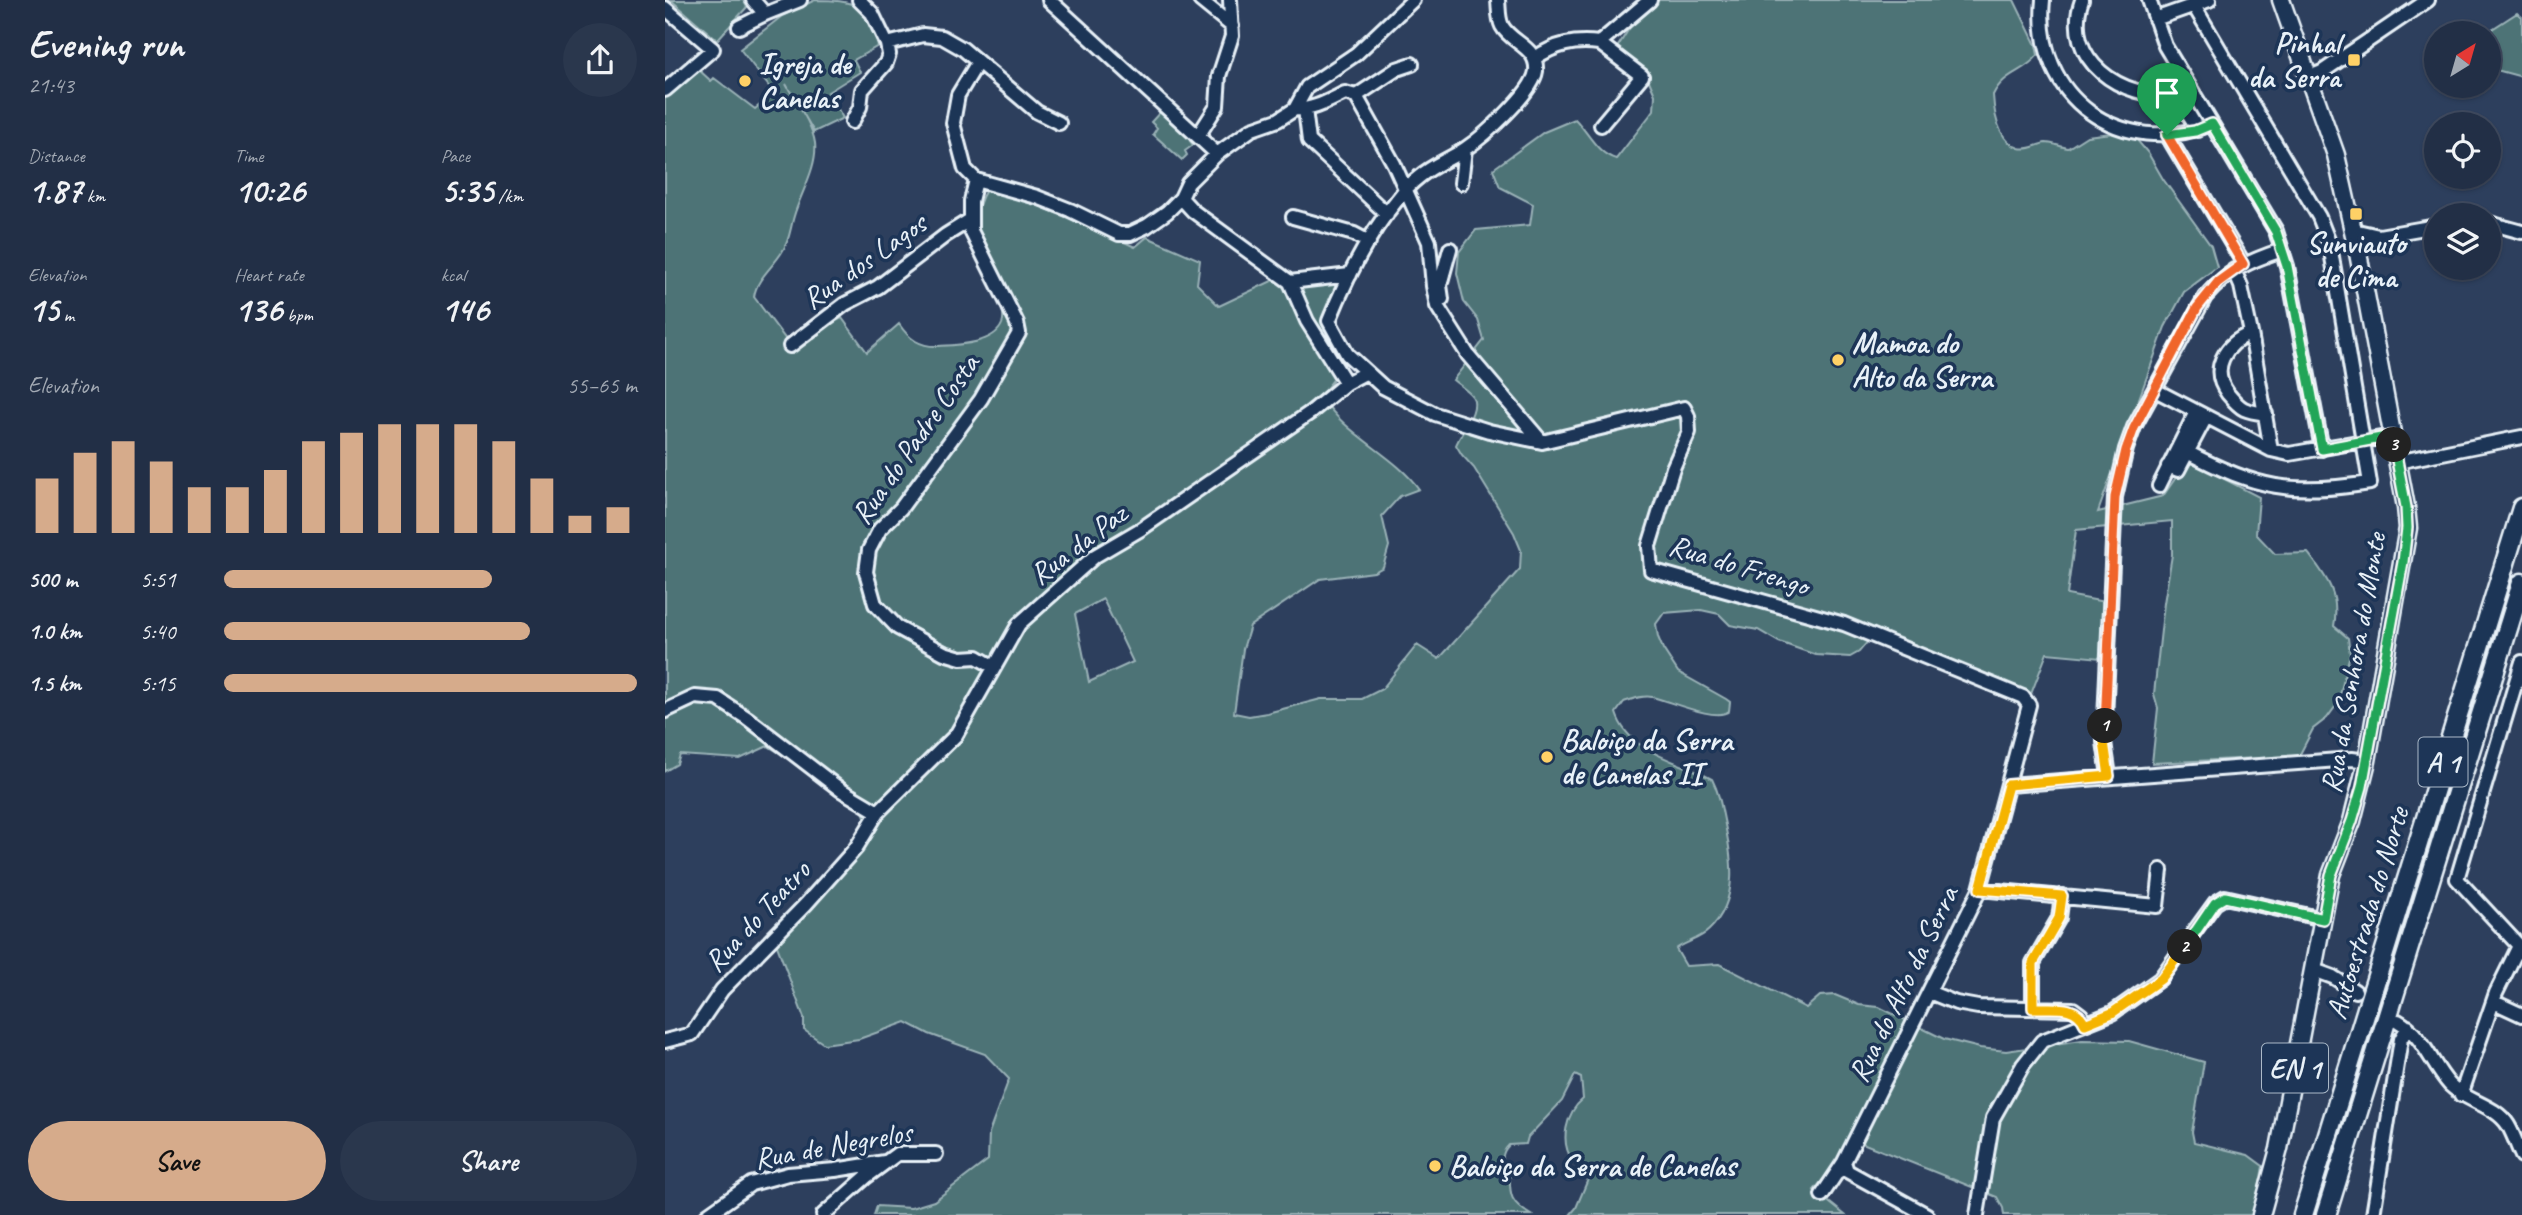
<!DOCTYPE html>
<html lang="en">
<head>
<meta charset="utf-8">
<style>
	:root { --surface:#222f46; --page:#2a374d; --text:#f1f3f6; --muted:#a2a9b3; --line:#3f4a5f; --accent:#d6ab8b }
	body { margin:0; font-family:Caveat,sans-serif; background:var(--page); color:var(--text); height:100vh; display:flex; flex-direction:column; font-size:26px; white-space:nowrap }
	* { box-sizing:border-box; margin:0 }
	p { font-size:23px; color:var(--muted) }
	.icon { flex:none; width:38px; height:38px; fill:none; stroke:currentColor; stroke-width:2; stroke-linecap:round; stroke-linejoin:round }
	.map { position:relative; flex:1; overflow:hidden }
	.sheet { display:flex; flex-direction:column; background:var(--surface); width:665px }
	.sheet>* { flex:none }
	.needle { width:46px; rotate:37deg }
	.tools { position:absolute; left:1759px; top:21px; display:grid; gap:14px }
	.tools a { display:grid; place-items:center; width:77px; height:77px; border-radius:50%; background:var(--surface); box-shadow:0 2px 5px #0004,0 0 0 2px var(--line); font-size:35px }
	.pin { position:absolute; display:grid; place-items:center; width:60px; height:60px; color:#fff; margin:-72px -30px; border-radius:50% 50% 50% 0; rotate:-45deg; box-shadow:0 0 7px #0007 }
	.pin .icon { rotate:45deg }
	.km { position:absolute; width:35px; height:35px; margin:-18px; border-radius:50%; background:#222; color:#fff; font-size:19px; line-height:35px; text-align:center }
	.round { display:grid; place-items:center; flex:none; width:74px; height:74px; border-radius:37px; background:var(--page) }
	.headline { display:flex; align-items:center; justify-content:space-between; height:119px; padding:0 28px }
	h1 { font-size:38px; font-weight:700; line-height:52px }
	.figures { display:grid; grid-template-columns:repeat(3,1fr); gap:10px; height:119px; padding:7px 28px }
	.figures div { display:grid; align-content:center }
	.figures b { font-size:35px; font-weight:700 }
	.figures small { font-size:19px; font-weight:400 }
	.figures p { font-size:19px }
	.chart { height:196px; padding:14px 28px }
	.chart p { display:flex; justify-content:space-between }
	.chart svg { width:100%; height:126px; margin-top:7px; stroke:var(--accent); stroke-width:6 }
	.primary-button { display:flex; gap:14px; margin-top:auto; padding:14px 28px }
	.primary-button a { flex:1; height:80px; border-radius:42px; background:var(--accent); color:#111; font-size:28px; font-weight:700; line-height:80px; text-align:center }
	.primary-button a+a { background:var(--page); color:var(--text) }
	ul { padding:0 28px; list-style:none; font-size:23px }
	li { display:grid; grid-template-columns:112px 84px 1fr; align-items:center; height:52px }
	li i { height:18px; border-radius:9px; background:var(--accent) }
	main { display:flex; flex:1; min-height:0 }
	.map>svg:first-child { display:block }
	.green { fill:#4d7376; stroke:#9ab2b7; stroke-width:2; fill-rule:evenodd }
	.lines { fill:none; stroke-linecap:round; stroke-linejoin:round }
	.minor-casing { stroke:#e8f1f8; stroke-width:18 }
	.major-casing { stroke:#e8f1f8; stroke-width:21 }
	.highway-casing { stroke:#e8f1f8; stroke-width:23 }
	.minor { stroke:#1d3557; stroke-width:12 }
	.major { stroke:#1d3557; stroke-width:16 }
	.highway { stroke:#1d3557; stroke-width:18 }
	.split-1-casing { stroke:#fff; stroke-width:14 }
	.split-2-casing { stroke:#fff; stroke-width:14 }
	.split-3-casing { stroke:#fff; stroke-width:14 }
	.split-4-casing { stroke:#fff; stroke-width:14 }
	.split-1 { stroke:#f0652b; stroke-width:9 }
	.split-2 { stroke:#f5b400; stroke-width:9 }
	.split-3 { stroke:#22a559; stroke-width:9 }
	.split-4 { stroke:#22a559; stroke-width:9 }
	.poi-dot { fill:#ffd166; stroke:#1d3557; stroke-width:2.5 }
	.labels { text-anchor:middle; stroke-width:7; stroke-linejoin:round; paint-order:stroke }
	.shield { fill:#1d3557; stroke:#abb9c8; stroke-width:2 }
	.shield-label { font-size:28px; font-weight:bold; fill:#e8f1f8 }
	.poi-label { font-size:30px; font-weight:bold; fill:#e8f1f8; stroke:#1d3557; text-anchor:start }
	.street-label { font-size:30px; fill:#e8f1f8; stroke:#1d3557 }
</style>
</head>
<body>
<main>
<section class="sheet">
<div class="headline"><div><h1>Evening run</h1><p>21:43</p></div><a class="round"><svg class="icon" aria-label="share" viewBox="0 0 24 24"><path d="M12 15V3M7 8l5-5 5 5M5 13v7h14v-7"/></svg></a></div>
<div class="figures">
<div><p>Distance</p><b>1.87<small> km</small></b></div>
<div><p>Time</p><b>10:26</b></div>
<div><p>Pace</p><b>5:35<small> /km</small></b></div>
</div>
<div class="figures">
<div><p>Elevation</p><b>15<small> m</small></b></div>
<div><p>Heart rate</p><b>136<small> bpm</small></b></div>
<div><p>kcal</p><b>146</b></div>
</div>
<div class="chart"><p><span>Elevation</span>55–65 m</p>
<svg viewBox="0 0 160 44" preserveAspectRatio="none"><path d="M5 44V25M15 44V16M25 44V12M35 44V19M45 44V28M55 44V28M65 44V22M75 44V12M85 44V9M95 44V6M105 44V6M115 44V6M125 44V12M135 44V25M145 44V38M155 44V35"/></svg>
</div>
<ul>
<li><b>500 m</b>5:51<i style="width:65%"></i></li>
<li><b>1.0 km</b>5:40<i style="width:74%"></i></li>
<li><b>1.5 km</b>5:15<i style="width:100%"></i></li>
</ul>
<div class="primary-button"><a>Save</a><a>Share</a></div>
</section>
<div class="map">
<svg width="1857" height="1215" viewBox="0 0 1857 1215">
	<rect width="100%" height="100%" fill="#2d3f5d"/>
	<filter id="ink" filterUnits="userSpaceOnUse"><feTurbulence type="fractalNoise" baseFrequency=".0143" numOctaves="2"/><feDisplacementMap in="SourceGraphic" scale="14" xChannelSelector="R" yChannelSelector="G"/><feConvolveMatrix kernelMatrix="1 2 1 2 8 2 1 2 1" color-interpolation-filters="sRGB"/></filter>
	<g filter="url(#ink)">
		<!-- green -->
		<path class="green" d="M6 0H78L82 7 52 40Z
			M150 0C188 0 205 3 213 46L189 60 195 72 163 92 178 118 149 132 121 84C130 101 147 123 150 143 153 166 135 195 129 216 125 229 125 240 117 252 108 267 91 279 89 297L122 341 142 335 177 318 202 352 234 324C244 339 255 347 274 346 292 345 329 344 337 324 341 313 334 302 330 293 319 262 301 220 321 190L337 191 440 233 470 247 482 237 535 260 532 284 554 306 613 278 656 277 676 283 658 332 671 376 656 395C678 435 728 453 754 489L735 496 717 516 724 546 718 567 709 572 655 579 585 626 578 649 569 713 584 716 602 713 656 699H697L717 689 752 645 774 659 855 569 856 550 849 533 809 468 797 455 791 445C796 432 816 408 807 396 802 390 794 385 788 380L819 340 813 320 799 302 792 273 794 252 811 230 865 225 868 204 835 187 828 169 879 132 910 119C923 132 932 154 951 159L989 110 990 95 982 76 950 51 977 8 975 0H1349L1371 45 1373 55C1359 73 1339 72 1328 95 1329 114 1333 141 1354 148 1364 151 1372 144 1381 143 1388 143 1397 147 1403 148L1422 136 1438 134 1452 133 1472 140 1483 153 1498 179 1546 246 1552 267 1519 292 1500 327 1433 512 1498 496 1523 460 1594 497 1591 534 1610 554 1643 553C1662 578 1675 594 1669 626L1683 638 1685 654 1673 703 1662 718 1648 729 1634 756 1487 763 1493 708 1489 694 1499 603 1507 555V521L1411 530 1402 595 1440 602 1436 658 1382 653 1361 707 1357 700 1204 640 1194 652 1185 657 1151 655 1114 642 1093 630 1065 625 1054 614 1036 610 999 613 991 624 993 637 998 649 1013 672 1061 699 1065 702 1064 711C1051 722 1005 701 987 697 978 695 968 699 959 702L951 713C964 754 1014 760 1047 779 1054 793 1056 805 1059 820 1067 857 1075 900 1044 930 1035 939 1021 942 1011 949L1021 966 1054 964 1141 1008 1155 996 1170 995 1194 1005 1214 1007 1279 1039 1315 1048 1341 1051 1417 1040 1464 1041 1539 1062 1527 1132 1529 1142 1583 1155 1598 1166 1590 1215H1339L1338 1208 1332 1197 1185 1138 1173 1162 1149 1190 1180 1215H905L911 1208 924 1177C920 1169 913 1167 908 1161 894 1142 901 1113 918 1099L916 1078 910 1075 897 1101 863 1137 861 1144 844 1145C834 1155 837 1164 845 1173 844 1196 846 1203 866 1215H209L212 1206 246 1208 269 1201 323 1160 324 1133 344 1079 320 1054 264 1034 241 1022 194 1039 159 1044 139 1030V1018L108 935 204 826 194 802 103 746 75 759 15 755 12 764 0 771V92L32 68 46 81 49 78 90 109 109 93 75 49 117 16ZM438 599 468 662 424 682 410 614Z
			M1852 13 1857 17V77L1824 68V33H1821Z
			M497 110 527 139 525 141 528 145 520 151 522 155 517 160 488 134 492 128 486 122Z"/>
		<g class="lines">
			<!-- minor casing -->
			<g class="minor-casing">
				<path id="minor" d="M88 0 100 14 135 0
					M384 0 552 154
					M535 0 567 26
					M833 0C834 9 833 18 837 26 846 43 873 47 871 71 868 93 818 137 800 149 785 159 768 165 754 177 746 183 738 192 732 200 703 235 681 279 664 321L682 354 718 387 770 414 824 431 877 442 1019 408 1023 416 1024 432 1008 468 984 546 986 570 1179 624 1358 697 1364 705 1315 889 1179 1162 1157 1195
					M1378 0C1368 98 1457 160 1547 124
					M1417 0C1396 59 1457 101 1511 94L1533 130
					M1484 0 1500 46 1611 231 1622 266 1657 449
					M0 8 48 49 0 90
					M1490 19 1544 0
					M74 27 100 14
					M934 43 977 76 936 125
					M222 44 258 35 277 37 298 49 372 112 394 123
					M870 58C891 44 909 40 934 43L985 0
					M313 62 293 95 288 123 300 169 311 180 372 197 405 210 454 234H465L482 226 502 212 516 198 523 183 552 154 587 129 613 120 630 109 642 87 691 54 748 0
					M1644 77 1657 72 1763 0
					M691 96 732 69 747 64
					M630 109C647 111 665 100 680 93L691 96 729 164 764 242 768 286 772 306 803 355 877 442
					M640 109 644 141 722 214
					M187 122 195 107 197 90 221 63 224 54 222 44 207 13 194 0
					M1502 135 1579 264
					M533 136 552 106 554 76 567 36 565 0
					M311 180 306 201V231L352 323 354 333 316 399 236 508 215 529 204 550 201 572 210 604 233 628 279 653 296 658 312 657 329 667
					M796 183 800 149
					M516 198 528 211 625 282 685 275
					M628 217 689 234 704 242
					M1824 223 1857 232
					M1688 230 1714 236 1771 226
					M1569 270 1576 286 1586 333 1606 450
					M625 282 642 321 681 383
					M777 299 775 285 785 249
					M1586 333C1560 344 1544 369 1563 394 1568 400 1573 406 1579 409 1586 412 1594 413 1601 414
					M125 346 180 304 213 287 281 235 305 220
					M1490 390 1606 450 1624 454 1727 436
					M1522 452C1592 489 1627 495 1705 483L1665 245 1654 217 1529 6 1528 0
					M1732 462 1857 437
					M1503 466 1513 470 1541 417
					M1494 486 1531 412
					M1857 662 1792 879 1857 949
					M0 711 30 697 53 699 82 718 176 790 213 812
					M1444 776 1439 742 1450 497 1461 449 1469 427 1540 297C1563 270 1584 261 1617 250
					M1343 785 1687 759 1702 761
					M1315 889 1492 906 1496 870
					M1649 970 1668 977 1690 991
					M1264 992 1291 1003 1313 1007 1408 1009 1416 1015 1420 1024
					M1829 1002 1857 1015
					M1368 1008V963L1394 918 1397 896
					M1733 1021C1759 1036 1766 1064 1785 1085 1802 1102 1830 1105 1843 1125 1849 1135 1852 1146 1857 1156
					M0 1041 27 1034 57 990 141 904 191 848 213 812 291 735 354 624 430 556 476 529 646 412 681 383 700 373
					M1796 1095 1831 993 1854 946
					M1179 1162 1182 1171 1262 1215
					M42 1215 86 1184 123 1174 170 1170 220 1162
					M158 1215 201 1177 232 1154H271
					M1312 1215 1328 1118 1358 1065 1377 1041 1447 1013 1495 979 1550 903 1560 897 1658 919
					M1708 1215 1736 1039 1743 1027"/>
			</g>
			<!-- major casing -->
			<g class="major-casing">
				<path id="major" d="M1596 1215 1614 1149 1666 875 1687 821 1702 761 1743 528 1741 507 1693 253 1671 155 1616 0"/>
			</g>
			<!-- highway casing -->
			<g class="highway-casing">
				<path id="highway" d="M1638 1215 1857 508
					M1661 1215 1857 583"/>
			</g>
			<!-- minor -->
			<use href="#minor" class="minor"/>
			<!-- major -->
			<use href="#major" class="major"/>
			<!-- highway -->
			<use href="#highway" class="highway"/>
		</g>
	</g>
	<g class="lines" filter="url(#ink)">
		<!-- split-1 casing -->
		<g class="split-1-casing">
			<path id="split-1" d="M1440 726 1450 497 1461 450 1469 428 1532 308 1553 282 1578 264 1502 135"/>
		</g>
		<!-- split-2 casing -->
		<g class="split-2-casing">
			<path id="split-2" d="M1440 726 1439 742 1444 776 1343 785 1315 889 1397 896 1394 918 1368 963V1008C1387 1009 1411 1003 1420 1024L1447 1013 1496 979 1520 947"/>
		</g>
		<!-- split-3 casing -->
		<g class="split-3-casing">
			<path id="split-3" d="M1520 947 1550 903 1560 897 1658 919 1666 875 1687 821 1697 787 1738 562 1742 528 1741 507 1729 445"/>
		</g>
		<!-- split-4 casing -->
		<g class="split-4-casing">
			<path id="split-4" d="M1502 135 1530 131 1547 124 1611 232 1622 266 1657 449 1727 436 1729 445"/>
		</g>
		<!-- split-1 -->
		<use href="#split-1" class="split-1"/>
		<!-- split-2 -->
		<use href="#split-2" class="split-2"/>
		<!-- split-3 -->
		<use href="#split-3" class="split-3"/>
		<!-- split-4 -->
		<use href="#split-4" class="split-4"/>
	</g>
	<!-- markers -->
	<g class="poi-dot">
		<rect x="1682" y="53" width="14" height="14" rx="3.5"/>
		<circle cx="80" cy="81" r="7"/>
		<rect x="1684" y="207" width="14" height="14" rx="3.5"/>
		<circle cx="1173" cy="360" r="7"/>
		<circle cx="882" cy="757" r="7"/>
		<circle cx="770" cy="1166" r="7"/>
	</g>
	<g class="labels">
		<!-- shield labels -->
		<g class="shield">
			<rect x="1753.5" y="737.5" width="49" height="49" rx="5"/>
			<rect x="1597" y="1043.5" width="66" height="49" rx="5"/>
		</g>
		<g class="shield-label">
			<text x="1778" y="772">A 1</text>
			<text x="1630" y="1078">EN 1</text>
		</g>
		<!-- poi labels -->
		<g class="poi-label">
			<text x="1675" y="53" text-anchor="end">Pinhal<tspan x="1675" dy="34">da Serra</tspan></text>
			<text x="94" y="74">Igreja de<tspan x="94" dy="34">Canelas</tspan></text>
			<text x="1691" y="253" text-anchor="middle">Sunviauto<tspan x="1691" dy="34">de Cima</tspan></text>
			<text x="1187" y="353">Mamoa do<tspan x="1187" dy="34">Alto da Serra</tspan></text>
			<text x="896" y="750">Baloiço da Serra<tspan x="896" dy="34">de Canelas II</tspan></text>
			<text x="784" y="1176">Baloiço da Serra de Canelas</text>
		</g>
		<!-- street labels -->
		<g class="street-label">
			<text transform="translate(199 261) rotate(-35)" y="10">Rua dos Lagos</text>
			<text transform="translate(250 439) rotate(-55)" y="10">Rua do Padre Costa</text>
			<text transform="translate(413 544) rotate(-37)" y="10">Rua da Paz</text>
			<text transform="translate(1074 565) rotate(17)" y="10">Rua do Frengo</text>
			<text transform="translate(1688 663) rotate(-80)" y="10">Rua da Senhora do Monte</text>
			<text transform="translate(1702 913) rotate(-73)" y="10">Autoestrada do Norte</text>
			<text transform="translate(92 916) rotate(-47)" y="10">Rua do Teatro</text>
			<text transform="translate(1238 984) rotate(-64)" y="10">Rua do Alto da Serra</text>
			<text transform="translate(168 1145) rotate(-10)" y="10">Rua de Negrelos</text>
		</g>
	</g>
</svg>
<div class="tools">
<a><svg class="needle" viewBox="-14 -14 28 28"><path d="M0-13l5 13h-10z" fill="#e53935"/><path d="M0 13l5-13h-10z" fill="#a2a9b3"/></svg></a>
<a><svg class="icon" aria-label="locate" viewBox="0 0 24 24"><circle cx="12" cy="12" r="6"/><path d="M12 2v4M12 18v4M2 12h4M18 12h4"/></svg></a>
<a><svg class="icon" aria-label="layers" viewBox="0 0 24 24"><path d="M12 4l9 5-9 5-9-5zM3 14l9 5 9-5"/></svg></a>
</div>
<div class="pin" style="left:1502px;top:135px;background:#1e9e55"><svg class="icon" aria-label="arrive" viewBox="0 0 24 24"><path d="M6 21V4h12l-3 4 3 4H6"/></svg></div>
<b class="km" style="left:1440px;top:726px">1</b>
<b class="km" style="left:1520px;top:947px">2</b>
<b class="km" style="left:1729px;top:445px">3</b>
</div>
</main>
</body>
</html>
